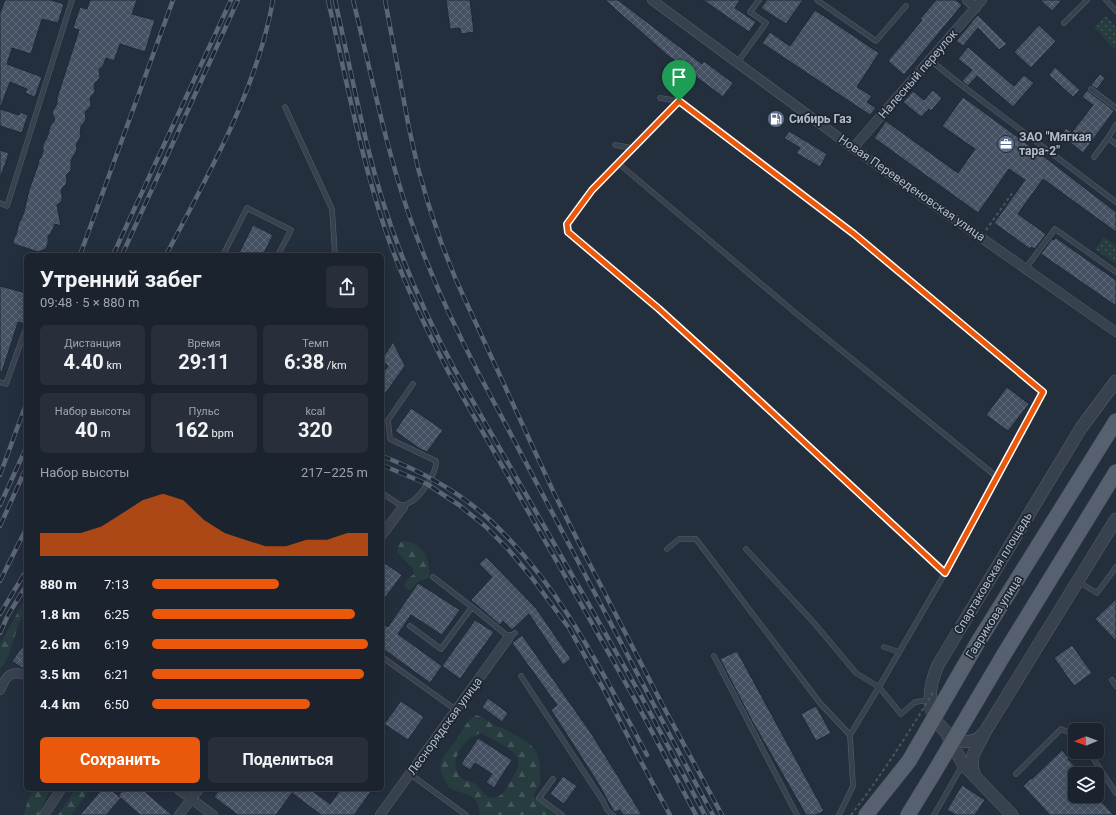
<!DOCTYPE html>
<html lang="ru">
<head>
<meta charset="utf-8">
<style>
	:root { --surface:#1b232e; --page:#282f3a; --text:#f1f3f6; --muted:#a0a4aa; --line:#39404a; --accent:#ea580c }
	body { margin:0; font-family:Roboto,sans-serif; background:var(--page); color:var(--text); height:100vh; display:flex; flex-direction:column; font-size:15px; white-space:nowrap }
	* { box-sizing:border-box; margin:0 }
	p { font-size:13px; color:var(--muted) }
	.icon { flex:none; width:22px; height:22px; fill:none; stroke:currentColor; stroke-width:2; stroke-linecap:round; stroke-linejoin:round }
	.map { position:relative; flex:1; overflow:hidden }
	.side { position:absolute; left:24px; top:253px; width:360px; height:538px; display:flex; flex-direction:column; background:var(--surface); border-radius:6px; box-shadow:0 2px 10px #0003,0 0 0 1px var(--line) }
	.side>* { flex:none }
	.needle { width:26px; rotate:269deg }
	.fabs { position:absolute; left:1068px; top:723px; display:grid; gap:8px }
	.fabs a { display:grid; place-items:center; width:36px; height:36px; border-radius:6px; background:var(--surface); box-shadow:0 2px 10px #0003,0 0 0 1px var(--line); font-size:20px }
	.pin { position:absolute; display:grid; place-items:center; width:34px; height:34px; color:#fff; margin:-41px -17px; border-radius:50% 50% 50% 0; rotate:-45deg; box-shadow:0 0 4px #0007 }
	.pin .icon { rotate:45deg }
	.round { display:grid; place-items:center; flex:none; width:42px; height:42px; border-radius:6px; background:var(--page) }
	.overview { display:flex; align-items:center; justify-content:space-between; height:68px; padding:0 16px }
	h1 { font-size:22px; font-weight:700; line-height:30px }
	.figures { display:grid; grid-template-columns:repeat(3,1fr); gap:6px; height:68px; padding:4px 16px }
	.figures div { display:grid; align-content:center; border-radius:6px; background:var(--page); text-align:center }
	.figures b { font-size:20px; font-weight:700 }
	.figures small { font-size:11px; font-weight:400 }
	.figures p { font-size:11px }
	.chart { height:112px; padding:8px 16px }
	.chart p { display:flex; justify-content:space-between }
	.chart svg { width:100%; height:72px; margin-top:4px; fill:var(--accent); opacity:.7 }
	.cta { display:flex; gap:8px; margin-top:auto; padding:8px 16px }
	.cta a { flex:1; height:46px; border-radius:6px; background:var(--accent); color:#fff; font-size:16px; font-weight:700; line-height:46px; text-align:center }
	.cta a+a { background:var(--page); color:var(--text) }
	ul { padding:0 16px; list-style:none; font-size:13px }
	li { display:grid; grid-template-columns:64px 48px 1fr; align-items:center; height:30px }
	li i { height:10px; border-radius:5px; background:var(--accent) }
	.map>svg:first-child { display:block }
	.green { fill:url(#green-dots) }
	.forest { fill:url(#forest-firs); fill-rule:evenodd }
	.building { fill:url(#building-cross-hatch); stroke:#1f2835 }
	.lines { fill:none; stroke-linecap:round; stroke-linejoin:round }
	.service-casing { stroke:#565f6c; stroke-width:5.5 }
	.minor-casing { stroke:#565f6c; stroke-width:10 }
	.tertiary-casing { stroke:#565f6c; stroke-width:13 }
	.primary-casing { stroke:#414a57; stroke-width:16 }
	.path { stroke:#44595c; stroke-width:2; stroke-dasharray:3 3; stroke-linecap:butt }
	.service { stroke:#38414e; stroke-width:4.5 }
	.minor { stroke:#38414e; stroke-width:9 }
	.tertiary { stroke:#38414e; stroke-width:12 }
	.primary { stroke:#56606e; stroke-width:15 }
	.rail-casing { stroke:#5a6575; stroke-width:4.5 }
	.rail { stroke:#1d2633; stroke-width:3; stroke-dasharray:9; stroke-linecap:butt }
	.primary-bridge-casing { stroke:#414a57; stroke-width:16; stroke-linecap:butt }
	.path-bridge { stroke:#44595c; stroke-width:2; stroke-dasharray:3 3; stroke-linecap:butt }
	.primary-bridge { stroke:#56606e; stroke-width:15 }
	.route-casing { stroke:#fff; stroke-width:8 }
	.route { stroke:#ea580c; stroke-width:5 }
	.labels { text-anchor:middle; stroke-width:3.5; stroke-linejoin:round; paint-order:stroke }
	.street-label { font-size:12px; fill:#b4bcc9; stroke:#1d2633 }
	.poi-label { font-size:12px; font-weight:bold; fill:#b4bcc9; stroke:#1d2633; text-anchor:start }
</style>
</head>
<body>
<div class="map">
<svg width="1116" height="815" viewBox="0 0 1116 815">
	<defs>
		<pattern id="green-dots" width="8" height="8" patternUnits="userSpaceOnUse"><rect width="8" height="8" fill="#263c3f"/><path d="M2 2h.1M6 6h.1" fill="none" stroke="#435659" stroke-width="1.8" stroke-linecap="round"/></pattern>
		<pattern id="forest-firs" width="22" height="20" patternUnits="userSpaceOnUse"><rect width="22" height="20" fill="#263c3f"/><path d="M5 1l3.5 6h-7zM16 11l3.5 6h-7z" fill="#435659"/></pattern>
		<pattern id="building-cross-hatch" width="8" height="8" patternUnits="userSpaceOnUse"><rect width="8" height="8" fill="#455162"/><path d="M0 0l8 8M0 8l8-8" fill="none" stroke="#5d6877"/></pattern>
	</defs>
	<rect width="100%" height="100%" fill="#242f3e"/>
	<!-- green -->
	<path class="green" d="M1106 16 1116 27V47L1114 49 1094 27Z
		M1104 237 1116 245V264L1095 249Z"/>
	<!-- forest -->
	<path class="forest" d="M402 541C422 541 432 560 429 578L419 581 412 589 409 590 405 588C404 581 409 578 414 574L413 568C407 564 402 557 397 551L399 545Z
		M26 598V612L19 623 8 657 0 669V644Z
		M476 715C486 717 494 728 503 728 522 740 538 742 540 767 540 772 541 778 540 783 538 789 534 791 534 797L556 815H480C478 795 470 796 454 790 453 789 450 788 449 787 448 786 447 784 446 782 434 765 444 756 455 742 461 733 466 721 476 715ZM481 733C485 735 488 737 492 739 510 750 528 754 512 779 509 784 506 791 502 794 489 805 483 791 475 784 470 780 463 781 459 776 448 759 465 737 481 733Z
		M33 789H51C45 797 43 806 39 815H24L27 803Z
		M75 789H90L71 815H58L70 798Z"/>
	<!-- building -->
	<path class="building" d="M5 0H51L64 4 58 23 42 19 31 54 12 48 7 64 42 77 35 97 25 93 27 89 10 82 1 106H0V13Z
		M90 0H137L132 14 155 20 145 52 120 44 114 61 106 58 103 66 99 69 100 78 94 84 95 92 90 98 91 106 85 112 86 120 81 126 80 138 76 145 77 149 76 152 71 160V170L66 175 67 180 66 184 61 190 62 195V201L57 205 61 226 55 224 51 233 48 236V243L46 249 38 252 14 244 13 241 15 236 16 235 19 222 21 220 24 212 29 190 38 165 39 160 41 158 43 151V145L48 135 50 126 55 120 52 112 57 104V98L79 30 73 28 80 7 87 9Z
		M446 0H470L474 32 461 34 460 28 450 29Z
		M605 0H618L702 64 704 61 733 83 723 97 666 54Z
		M703 0H740L735 8 756 22 749 32Z
		M767 0H803L786 24 761 8Z
		M936 0H956L962 5 904 75 888 61 922 20 920 19Z
		M1040 0H1062L1052 11Z
		M815 10 879 53 857 87 872 96 867 102 876 108 870 115 762 43 770 32 790 46Z
		M978 15 1007 44 999 50 978 28 963 46 956 41 972 22H971Z
		M1039 25 1056 41 1031 68 1014 52Z
		M968 47 1014 86 1024 75 1034 83 1013 107 977 76 968 86 962 81 972 70 958 59Z
		M1055 67 1080 90 1073 97 1049 75Z
		M1100 74 1105 78 1097 89 1091 85Z
		M933 90 942 98 931 111 929 109 921 117 903 102 913 91 924 100Z
		M1087 90 1114 111 1083 153 1061 135 1066 128 1072 132 1093 105 1082 97Z
		M963 97 1038 152 1116 212V232L1043 179 1018 214 1046 234 1035 249 1031 247 1030 249 994 223 1025 180 1009 169 978 213 874 138 886 121 958 173 975 149 942 126Z
		M0 109 19 115 20 112 28 115 22 133 0 126Z
		M789 131 827 154 820 167 796 153 800 148 784 138Z
		M0 150 9 153 1 176H0Z
		M253 225 273 235 263 255H238Z
		M1056 238 1116 280V306L1041 254 1052 239 1054 240Z
		M0 286 26 293V324L18 322 2 372H0Z
		M393 342 405 366 382 398V374L388 366 382 361V359Z
		M1007 387 1029 404 1008 431 986 415Z
		M411 408 443 430 427 452 420 449 395 431Z
		M486 557 536 608 571 659 563 665 529 614 512 630 503 621 500 625 471 600 492 577 479 564Z
		M382 561 402 575 382 602Z
		M418 583 460 610 442 635 411 615 398 634 442 666 430 683 382 648V623L388 627Z
		M1116 599V641L1095 619Z
		M475 620 494 632 460 679 442 666Z
		M522 635 591 733 642 815H623L620 810 615 812 613 810 598 783 551 710 557 705 512 643Z
		M26 642V669L22 668 12 661Z
		M1072 645 1092 673 1074 686 1054 658Z
		M737 651 824 811 816 815H806L752 721 720 659Z
		M488 698 508 713 502 722 482 707Z
		M401 701 424 717 408 740 384 724Z
		M816 706 831 733 816 741 801 714Z
		M478 738 512 760 494 788 486 782 492 774 475 763 470 770 461 764Z
		M1062 750 1069 758 1068 759 1082 774H1075V796H1096L1114 815H1050L1023 786 1031 778 1032 779Z
		M563 776 577 786 564 804 550 794Z
		M962 785 985 800 975 815H956L947 810Z
		M102 789H110L120 797 118 796 124 789H142L172 815H140L121 798 106 815H80Z
		M220 789H310L330 804 341 789H373L354 815H321L292 793 276 815H238L214 797Z"/>
	<g class="lines">
		<!-- service casing -->
		<g class="service-casing">
			<path id="service" d="M817 0 876 41 906 6
				M1106 0 1116 11
				M1064 23 1087 0
				M930 60 960 84 1116 202
				M737 63 766 23 750 12 759 0
				M1091 89 1116 108
				M660 98 679 101
				M285 107 332 209 335 255
				M1108 138 1116 125
				M615 145 632 148
				M1094 157 1108 138 1116 144
				M618 163 798 315 997 477
				M0 203 7 206 72 0
				M223 255 247 208 291 230 278 255
				M1025 269 1055 229 1116 272
				M0 382 6 384 25 331
				M382 493 403 507C406 504 411 502 414 500 423 492 437 473 436 461L390 439 388 420 413 384
				M667 549 679 539H696L820 703 850 735
				M746 549 815 624 856 673 879 687 850 735 853 786 839 815
				M433 577 472 607
				M1079 582 1097 593 1116 567
				M410 626 441 649 472 607 509 637 515 633
				M884 647 899 652
				M714 656 797 815
				M382 657 456 710
				M521 676 603 801 607 810 613 815
				M1112 680 1116 686
				M930 700 915 702 901 714 879 687 945 573 1043 392 854 234 679 101 592 190 567 224 568 232 659 309 735 378 945 573
				M1089 752 1116 793
				M410 774 466 815
				M1016 774 1061 729 1075 735
				M553 779 539 798 562 815
				M934 815 963 764"/>
		</g>
		<!-- minor casing -->
		<g class="minor-casing">
			<path id="minor" d="M652 0 853 148 1116 332
				M967 0 976 8
				M853 148 982 0
				M382 535 403 507
				M0 690C6 676 10 670 26 675
				M178 789 213 815
				M44 815 61 789
				M179 815 199 789
				M380 815 509 637"/>
		</g>
		<!-- tertiary casing -->
		<g class="tertiary-casing">
			<path id="tertiary" d="M986 730C984 732 982 735 980 737 962 752 934 726 931 708 928 693 932 679 938 665L1081 428 1116 381
				M948 736 963 764 1012 815
				M975 777 972 765 973 755 986 730 1116 519"/>
		</g>
		<!-- primary casing -->
		<g class="primary-casing">
			<path id="primary" d="M978 642 1116 421
				M1003 656 1116 472
				M866 815 909 761
				M908 815 935 771"/>
		</g>
		<!-- path -->
		<path class="path" d="M986 230 1013 192
			M256 791 258 789"/>
		<!-- service -->
		<use href="#service" class="service"/>
		<!-- minor -->
		<use href="#minor" class="minor"/>
		<!-- tertiary -->
		<use href="#tertiary" class="tertiary"/>
		<!-- primary -->
		<use href="#primary" class="primary"/>
		<!-- rail casing -->
		<g class="rail-casing">
			<path id="rail" d="M328 0C346 77 360 155 385 229 402 279 425 327 449 373L581 604 634 698 696 815
				M335 0C346 49 356 99 368 148 387 226 417 300 455 370L640 694 705 815
				M353 0C371 72 385 145 409 215 428 270 452 322 479 374L683 760 713 815
				M385 0 409 128 418 168 428 203 441 242 456 280 554 493 584 553 662 704 722 815
				M80 255 173 0
				M113 255 231 0
				M122 255 238 0
				M166 255C208 175 257 90 273 0
				M382 456C421 471 461 493 491 521 561 586 602 672 647 755
				M382 465 427 484 459 505 485 526 508 549 532 578 569 628 604 690 639 758 670 815
				M0 475 26 404
				M0 505 26 448
				M0 526 26 468
				M0 581 26 529
				M0 614 26 571
				M0 633 8 615 26 586"/>
		</g>
		<!-- rail -->
		<use href="#rail" class="rail"/>
		<!-- primary-bridge casing -->
		<g class="primary-bridge-casing">
			<path id="primary-bridge" d="M909 761 978 642
				M935 771 1003 656"/>
		</g>
		<!-- path-bridge -->
		<path class="path-bridge" d="M851 815C881 776 908 734 934 691"/>
		<!-- primary-bridge -->
		<use href="#primary-bridge" class="primary-bridge"/>
	</g>
	<g class="lines">
		<!-- route casing -->
		<g class="route-casing">
			<path id="route" d="M679 101 854 234 1043 392 945 573 735 378 659 309 568 232 567 224 592 190Z"/>
		</g>
		<!-- route -->
		<use href="#route" class="route"/>
	</g>
	<!-- icons -->
	<defs>
		<g id="fuel-disc" transform="scale(0.9)"><circle r="9.5" fill="#5c6f8a" stroke="#1d2633"/><path d="M-5.5-6h7V0h2V4h1.3V-2.5L3-4.5l.8-.8L6-3V5H2.5V1h-1V6h-7ZM-4.2-4.7v3.2H.2V-4.7Z" fill="#fff"/></g>
		<g id="office-disc" transform="scale(0.9)"><circle r="9.5" fill="#5c6f8a" stroke="#1d2633"/><path d="M-6-3h4V-5.5h4V-3h4V5H-6ZM-1-4.5V-3h2v-1.5ZM-6 0V1H6V0Z" fill="#fff"/></g>
	</defs>
	<g fill-rule="evenodd">
		<use href="#fuel-disc" x="776" y="119"/>
		<use href="#office-disc" x="1006" y="144"/>
	</g>
	<g class="labels">
		<!-- street labels -->
		<g class="street-label">
			<text transform="translate(918 74) rotate(-49)" y="4">Налесный переулок</text>
			<text transform="translate(912 188) rotate(35)" y="4">Новая Переведеновская улица</text>
			<text transform="translate(993 573) rotate(-59)" y="4">Спартаковская площадь</text>
			<text transform="translate(994 617) rotate(-58)" y="4">Гаврикова улица</text>
			<text transform="translate(445 726) rotate(-54)" y="4">Леснорядская улица</text>
		</g>
		<!-- poi labels -->
		<g class="poi-label">
			<text x="789" y="123">Сибирь Газ</text>
			<text x="1019" y="141">ЗАО "Мягкая<tspan x="1019" dy="14">тара-2"</tspan></text>
		</g>
	</g>
</svg>
<div class="fabs">
<a><svg class="needle" viewBox="-14 -14 28 28"><path d="M0-13l5 13h-10z" fill="#e53935"/><path d="M0 13l5-13h-10z" fill="#a0a4aa"/></svg></a>
<a><svg class="icon" aria-label="layers" viewBox="0 0 24 24"><path d="M12 4l9 5-9 5-9-5zM3 14l9 5 9-5"/></svg></a>
</div>
<div class="pin" style="left:679px;top:101px;background:#1e9e55"><svg class="icon" aria-label="arrive" viewBox="0 0 24 24"><path d="M6 21V4h12l-3 4 3 4H6"/></svg></div>
<section class="side">
<div class="overview"><div><h1>Утренний забег</h1><p>09:48 · 5 × 880 m</p></div><a class="round"><svg class="icon" aria-label="share" viewBox="0 0 24 24"><path d="M12 15V3M7 8l5-5 5 5M5 13v7h14v-7"/></svg></a></div>
<div class="figures">
<div><p>Дистанция</p><b>4.40<small> km</small></b></div>
<div><p>Время</p><b>29:11</b></div>
<div><p>Темп</p><b>6:38<small> /km</small></b></div>
</div>
<div class="figures">
<div><p>Набор высоты</p><b>40<small> m</small></b></div>
<div><p>Пульс</p><b>162<small> bpm</small></b></div>
<div><p>kcal</p><b>320</b></div>
</div>
<div class="chart"><p><span>Набор высоты</span>217–225 m</p>
<svg viewBox="0 0 160 44" preserveAspectRatio="none"><path d="M0 44V30L10 30L20 30L30 26L40 18L50 10L60 6L70 10L80 22L90 30L100 34L110 38L120 38L130 34L140 34L150 30L160 30V44z"/></svg>
</div>
<ul>
<li><b>880 m</b>7:13<i style="width:59%"></i></li>
<li><b>1.8 km</b>6:25<i style="width:94%"></i></li>
<li><b>2.6 km</b>6:19<i style="width:100%"></i></li>
<li><b>3.5 km</b>6:21<i style="width:98%"></i></li>
<li><b>4.4 km</b>6:50<i style="width:73%"></i></li>
</ul>
<div class="cta"><a>Сохранить</a><a>Поделиться</a></div>
</section>
</div>
</body>
</html>
